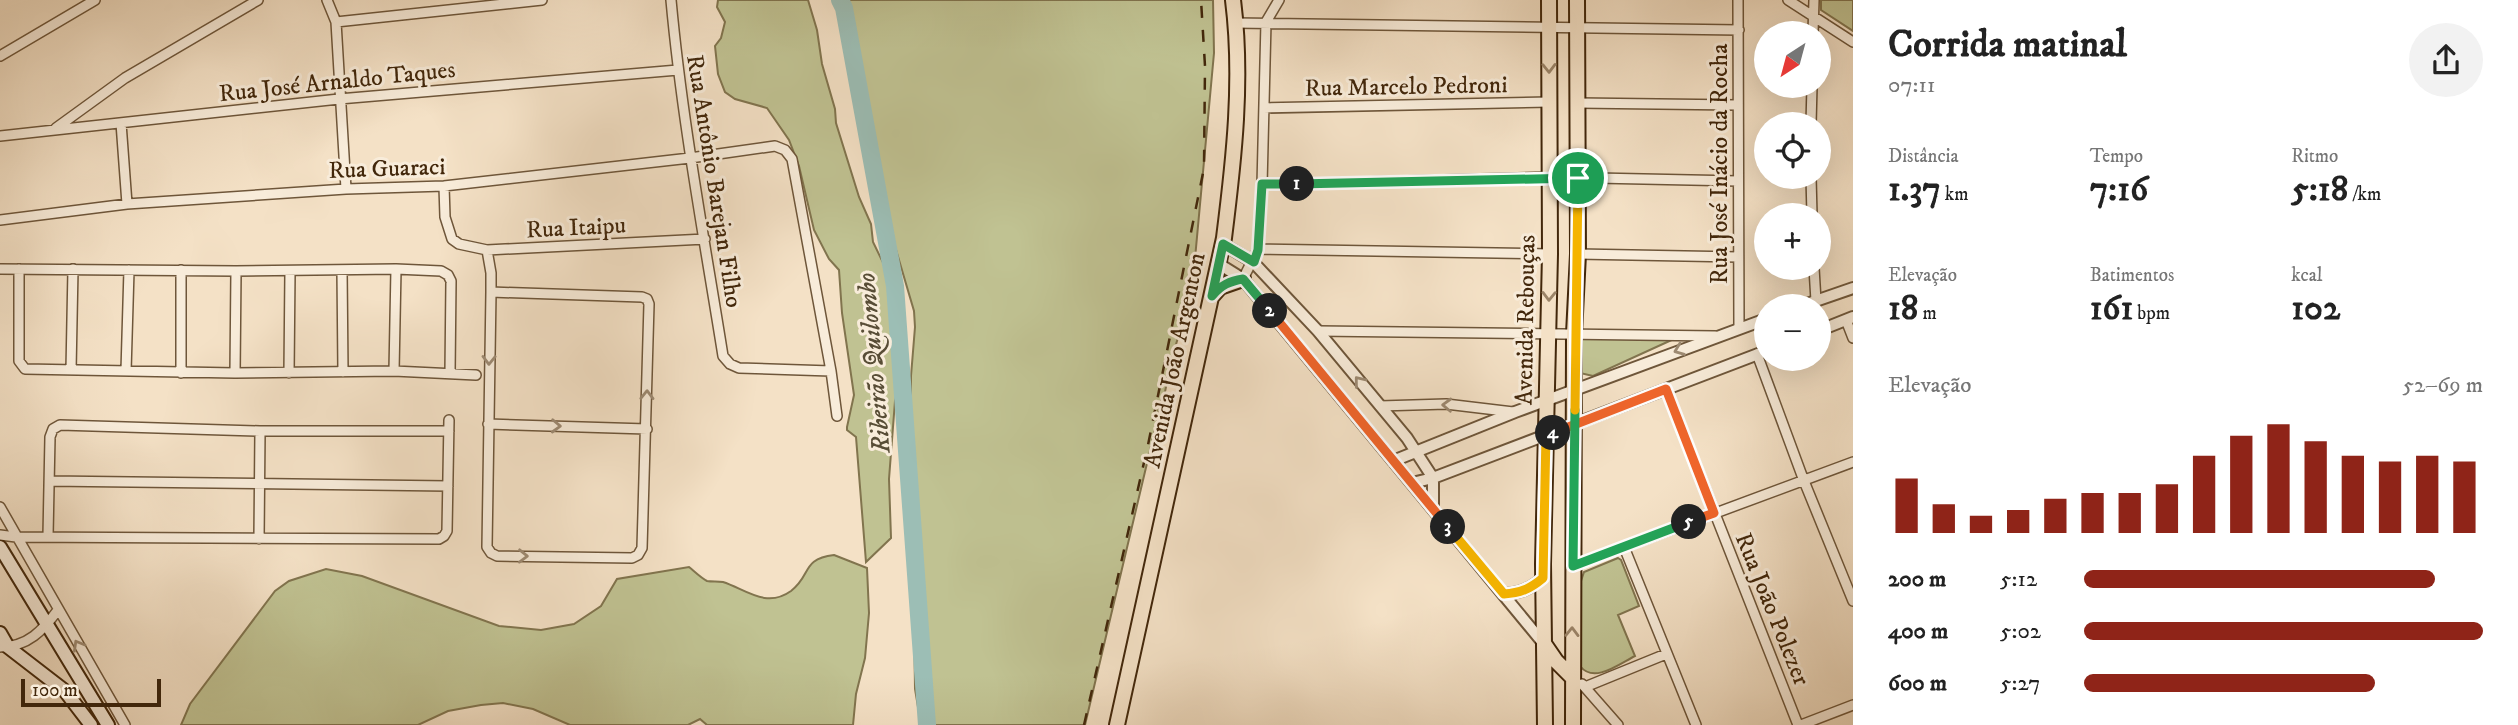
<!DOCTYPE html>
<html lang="pt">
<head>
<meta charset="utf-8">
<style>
	:root { --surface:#fff; --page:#f2f2f2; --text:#222; --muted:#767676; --accent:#8f2418 }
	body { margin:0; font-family:"IM FELL DW Pica",serif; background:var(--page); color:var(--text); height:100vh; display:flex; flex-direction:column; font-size:26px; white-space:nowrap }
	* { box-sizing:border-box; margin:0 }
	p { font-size:23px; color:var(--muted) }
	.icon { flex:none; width:38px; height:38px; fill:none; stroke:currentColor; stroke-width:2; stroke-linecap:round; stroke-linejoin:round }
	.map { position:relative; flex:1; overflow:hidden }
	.panel { display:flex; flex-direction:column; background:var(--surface); width:665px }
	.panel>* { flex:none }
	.needle { width:46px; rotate:216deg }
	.controls { position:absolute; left:1754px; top:21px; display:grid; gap:14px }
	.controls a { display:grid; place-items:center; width:77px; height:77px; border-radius:50%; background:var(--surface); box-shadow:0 7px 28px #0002; font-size:35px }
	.scale { position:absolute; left:21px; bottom:18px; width:140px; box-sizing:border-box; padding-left:7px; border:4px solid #42270b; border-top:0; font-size:19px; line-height:24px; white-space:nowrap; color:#42270b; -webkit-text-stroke:5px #f8ecda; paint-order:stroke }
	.pin { position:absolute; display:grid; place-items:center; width:60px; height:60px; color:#fff; margin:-30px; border:4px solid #fff; border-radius:50%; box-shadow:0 2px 7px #0007 }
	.km { position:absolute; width:35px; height:35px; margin:-18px; border-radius:50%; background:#222; color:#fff; font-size:19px; line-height:35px; text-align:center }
	.round { display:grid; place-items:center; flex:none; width:74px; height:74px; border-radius:37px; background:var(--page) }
	.head { display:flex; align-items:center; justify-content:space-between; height:119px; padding:0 35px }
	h1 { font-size:38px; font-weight:700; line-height:52px }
	.metrics { display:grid; grid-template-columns:repeat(3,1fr); gap:10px; height:119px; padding:7px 35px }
	.metrics div { display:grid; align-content:center }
	.metrics b { font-size:35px; font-weight:700 }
	.metrics small { font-size:19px; font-weight:400 }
	.metrics p { font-size:19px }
	.chart { height:196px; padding:14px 35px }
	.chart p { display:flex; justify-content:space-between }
	.chart svg { width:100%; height:126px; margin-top:7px; stroke:var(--accent); stroke-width:6 }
	ul { padding:0 35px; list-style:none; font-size:23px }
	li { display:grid; grid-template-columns:112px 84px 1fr; align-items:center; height:52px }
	li i { height:18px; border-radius:9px; background:var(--accent) }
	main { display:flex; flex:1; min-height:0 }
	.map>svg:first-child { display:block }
	.green { fill:#c0c292; stroke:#81744e; stroke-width:2 }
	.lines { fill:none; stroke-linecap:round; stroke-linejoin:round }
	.river { stroke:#9cbeb5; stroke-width:18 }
	.minor-casing { stroke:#6e563a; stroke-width:12 }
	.tertiary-casing { stroke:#6e563a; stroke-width:14 }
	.secondary-casing { stroke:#42270b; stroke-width:16 }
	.primary-casing { stroke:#42270b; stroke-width:18 }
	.minor { stroke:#f8ecda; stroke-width:9 }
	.tertiary { stroke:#f8ecda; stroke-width:10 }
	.secondary { stroke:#f8ecda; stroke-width:12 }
	.primary { stroke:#f4e1c6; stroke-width:14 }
	.rail { stroke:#42270b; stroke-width:2.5; stroke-dasharray:12 12; stroke-linecap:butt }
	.oneway { stroke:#9b8468 }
	.oneway2 { stroke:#9d8a72 }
	.split-1-casing { stroke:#fff; stroke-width:14 }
	.split-2-casing { stroke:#fff; stroke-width:14 }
	.split-3-casing { stroke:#fff; stroke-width:14 }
	.split-4-casing { stroke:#fff; stroke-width:14 }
	.split-5-casing { stroke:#fff; stroke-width:14 }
	.split-6-casing { stroke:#fff; stroke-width:14 }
	.split-7-casing { stroke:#fff; stroke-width:14 }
	.split-1 { stroke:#22a559; stroke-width:9 }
	.split-2 { stroke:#22a559; stroke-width:9 }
	.split-3 { stroke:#f0652b; stroke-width:9 }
	.split-4 { stroke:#f5b400; stroke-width:9 }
	.split-5 { stroke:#f0652b; stroke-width:9 }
	.split-6 { stroke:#22a559; stroke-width:9 }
	.split-7 { stroke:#f5b400; stroke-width:9 }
	.labels { text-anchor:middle; stroke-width:6; stroke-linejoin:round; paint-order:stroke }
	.street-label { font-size:24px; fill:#42270b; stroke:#f8ecda }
	.water-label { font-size:26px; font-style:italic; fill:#584d36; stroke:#f8ecda }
</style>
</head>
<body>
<main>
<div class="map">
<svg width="1853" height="725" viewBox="0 0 1853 725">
	<rect width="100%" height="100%" fill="#f4e1c6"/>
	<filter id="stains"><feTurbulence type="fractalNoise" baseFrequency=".00286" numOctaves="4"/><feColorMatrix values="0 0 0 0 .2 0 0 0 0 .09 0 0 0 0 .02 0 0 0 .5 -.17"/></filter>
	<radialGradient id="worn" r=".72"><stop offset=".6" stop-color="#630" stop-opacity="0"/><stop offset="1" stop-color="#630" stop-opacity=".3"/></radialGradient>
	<!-- green -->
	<path class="green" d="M718 0H808L817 30 822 64 835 109 836 123 859 197 871 224 873 242 891 279 899 317V387L895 401 889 479 891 538 866 562 856 437 847 430V427L854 395 842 313 839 270 829 259 814 230 799 166 789 140 767 108 735 99 725 92 718 74 715 46 721 38 725 22 717 7Z
		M841 0H1213L1214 53 1192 291 1171 361 1165 392 1159 405 1157 421 1085 725H921L915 689 914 615 907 528 910 504 911 376 915 327 914 311 894 243 887 229 879 183 854 89Z
		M1821 0H1853V31L1821 10Z
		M1582 337 1676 338 1593 376 1580 373Z
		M834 555 867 568 869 613 865 658 856 694 853 725H707L700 719 688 725H570L533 709 503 703 481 705 448 711 418 725H181L190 704 275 591 289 581 326 569 362 576 499 626 541 630 574 624 601 606 617 579 689 567C694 571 701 578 707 581 712 582 718 581 723 582 745 589 766 609 791 591 812 575 801 559 834 555Z
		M1618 558 1621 560 1639 606 1618 615 1635 656C1619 664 1594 684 1580 666L1581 581 1584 572Z"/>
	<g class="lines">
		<!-- river -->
		<path class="river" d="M840 0 844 8 895 286 927 725"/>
		<!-- minor casing -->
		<g class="minor-casing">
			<path id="minor" d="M327 0 336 22 346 189
				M671 0C682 120 704 237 723 356L730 364 739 368 831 371
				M1738 0 1739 328
				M1788 0 1853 42
				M336 22 542 0
				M1235 23 1739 30
				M1813 33 1814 0
				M0 56 95 0
				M1578 103 1737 105
				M1264 108 1549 102
				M121 123 127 204
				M1811 124 1812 86
				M56 128 125 78 258 0
				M0 136 339 99 678 70
				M1811 177 1812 215
				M1262 185 1549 177 1738 181
				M444 186 445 217 452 239 459 244 487 250 705 239
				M0 220 127 204 346 189 444 186 690 158 775 146 785 150 792 159 831 371 837 416
				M1258 249 1550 254
				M487 250 491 273V292L487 547 491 553 497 556 632 558 638 555 642 548 649 304 647 299 642 297 491 292
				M1578 254 1738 257
				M1814 268 1816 301
				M0 269 236 271 396 269 441 271 448 275 451 281 450 373
				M19 269V361L25 369 235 373 394 371 476 375
				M181 270V373
				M342 270 343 372
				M1243 279 1258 249 1262 185 1266 22 1279 0
				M1846 320 1853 338
				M1318 331 1715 336
				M1757 354 1804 481 1853 601
				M71 370 73 269
				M126 371 129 270
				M394 371 396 269
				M235 373 236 271
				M289 373 290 271
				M1666 389 1798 725
				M1380 406 1446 404 1513 412
				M488 424 647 429
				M49 481 448 486
				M0 507 125 725
				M0 535 16 537 439 539 444 536 447 531 449 420
				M48 536 50 437 53 429 60 425 260 431H449
				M259 539 260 431
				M1624 547 1696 725
				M1573 566 1853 462
				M0 647C28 647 43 630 58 610
				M1582 684 1618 725
				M1585 687 1666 654
				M1801 725 1853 705"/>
		</g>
		<!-- tertiary casing -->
		<g class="tertiary-casing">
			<path id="tertiary" d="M1223 244 1253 262 1318 331 1407 438 1433 478V508
				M1219 264 1243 279 1544 644
				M1801 306 1853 288
				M1818 331 1853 317
				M1393 461 1515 412 1766 319
				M1412 483 1433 478 1766 351
				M1504 594C1520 593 1530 589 1543 578"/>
		</g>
		<!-- secondary casing -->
		<g class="secondary-casing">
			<path id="secondary" d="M0 547 108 725
				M0 633 8 647 65 691 91 725"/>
		</g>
		<!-- primary casing -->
		<g class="primary-casing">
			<path id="primary" d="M1212 296 1220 287 1243 279
				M1545 645 1556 661 1572 677
				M1117 725 1224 238C1234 159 1243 79 1233 0
				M1545 725 1543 564 1550 254 1549 0
				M1573 725 1574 334 1578 254 1577 0"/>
		</g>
		<!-- minor -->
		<use href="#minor" class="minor"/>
		<!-- tertiary -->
		<use href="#tertiary" class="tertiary"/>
		<!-- secondary -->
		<use href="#secondary" class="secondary"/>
		<!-- primary -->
		<use href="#primary" class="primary"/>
		<!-- rail -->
		<path class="rail" d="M1084 725 1148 445 1204 168 1205 66 1201 0"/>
	</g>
	<!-- one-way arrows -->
	<defs><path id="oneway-chevron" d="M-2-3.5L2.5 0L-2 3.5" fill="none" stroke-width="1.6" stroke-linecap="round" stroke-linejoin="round" transform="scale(1.75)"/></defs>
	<g class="oneway">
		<use href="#oneway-chevron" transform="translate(1549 68) rotate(89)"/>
		<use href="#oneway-chevron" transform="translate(1549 296) rotate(91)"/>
		<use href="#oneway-chevron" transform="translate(1572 632) rotate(-89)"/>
	</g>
	<g class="oneway2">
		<use href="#oneway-chevron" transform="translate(1679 350) rotate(159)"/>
		<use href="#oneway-chevron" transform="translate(489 360) rotate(91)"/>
		<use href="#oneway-chevron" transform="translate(1359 381) rotate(-129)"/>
		<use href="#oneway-chevron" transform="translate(647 395) rotate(-89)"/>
		<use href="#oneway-chevron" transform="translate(1447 405) rotate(-178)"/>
		<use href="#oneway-chevron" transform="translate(556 426) rotate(2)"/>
		<use href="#oneway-chevron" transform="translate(523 556) rotate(1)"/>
		<use href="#oneway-chevron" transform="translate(78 645) rotate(-120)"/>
	</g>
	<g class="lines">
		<!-- split-1 casing -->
		<g class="split-1-casing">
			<path id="split-1" d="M1297 184 1578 178"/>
		</g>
		<!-- split-2 casing -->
		<g class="split-2-casing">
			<path id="split-2" d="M1270 311 1243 279C1230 281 1221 285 1212 296L1223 244 1254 262 1258 250 1262 184H1297"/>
		</g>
		<!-- split-3 casing -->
		<g class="split-3-casing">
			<path id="split-3" d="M1270 311 1448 527"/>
		</g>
		<!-- split-4 casing -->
		<g class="split-4-casing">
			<path id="split-4" d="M1448 527 1504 594C1520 593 1530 589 1543 578L1546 435 1553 433"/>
		</g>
		<!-- split-5 casing -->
		<g class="split-5-casing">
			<path id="split-5" d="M1553 433 1666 389 1714 513 1689 522"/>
		</g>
		<!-- split-6 casing -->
		<g class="split-6-casing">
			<path id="split-6" d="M1575 410 1573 566 1689 522"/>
		</g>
		<!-- split-7 casing -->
		<g class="split-7-casing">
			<path id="split-7" d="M1575 410 1578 178"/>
		</g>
		<!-- split-1 -->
		<use href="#split-1" class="split-1"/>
		<!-- split-2 -->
		<use href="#split-2" class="split-2"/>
		<!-- split-3 -->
		<use href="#split-3" class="split-3"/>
		<!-- split-4 -->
		<use href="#split-4" class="split-4"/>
		<!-- split-5 -->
		<use href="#split-5" class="split-5"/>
		<!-- split-6 -->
		<use href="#split-6" class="split-6"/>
		<!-- split-7 -->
		<use href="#split-7" class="split-7"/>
	</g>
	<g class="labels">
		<!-- street labels -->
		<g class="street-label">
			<text transform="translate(337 81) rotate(-6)" y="8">Rua José Arnaldo Taques</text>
			<text transform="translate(1406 86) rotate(-1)" y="8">Rua Marcelo Pedroni</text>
			<text transform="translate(1719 164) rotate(-90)" y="8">Rua José Inácio da Rocha</text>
			<text transform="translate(387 168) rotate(-2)" y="8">Rua Guaraci</text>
			<text transform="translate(715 181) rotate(81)" y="8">Rua Antônio Barejan Filho</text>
			<text transform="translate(576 227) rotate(-3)" y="8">Rua Itaipu</text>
			<text transform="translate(1525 320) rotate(-89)" y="8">Avenida Rebouças</text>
			<text transform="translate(1174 360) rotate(-78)" y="8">Avenida João Argenton</text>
			<text transform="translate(1773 609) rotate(68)" y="8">Rua João Polezer</text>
		</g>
		<!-- water labels -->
		<g class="water-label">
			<text transform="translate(873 363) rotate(-95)" y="9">Ribeirão Quilombo</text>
		</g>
	</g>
	<rect width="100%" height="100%" filter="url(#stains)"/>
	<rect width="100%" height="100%" fill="url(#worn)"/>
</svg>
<div class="controls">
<a><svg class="needle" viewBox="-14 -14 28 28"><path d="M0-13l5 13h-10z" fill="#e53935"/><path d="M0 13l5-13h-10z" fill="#767676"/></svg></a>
<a><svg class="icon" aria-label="locate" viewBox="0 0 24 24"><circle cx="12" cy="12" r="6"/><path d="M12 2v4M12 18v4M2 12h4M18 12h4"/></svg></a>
<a>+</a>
<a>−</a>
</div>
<div class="scale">100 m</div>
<div class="pin" style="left:1578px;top:178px;background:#1e9e55"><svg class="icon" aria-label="arrive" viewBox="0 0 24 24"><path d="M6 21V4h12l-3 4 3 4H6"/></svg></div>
<b class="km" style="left:1297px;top:184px">1</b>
<b class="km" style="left:1270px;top:311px">2</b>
<b class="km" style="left:1448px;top:527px">3</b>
<b class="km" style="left:1553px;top:433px">4</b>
<b class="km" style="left:1689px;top:522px">5</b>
</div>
<section class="panel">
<div class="head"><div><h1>Corrida matinal</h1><p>07:11</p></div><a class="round"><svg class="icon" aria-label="share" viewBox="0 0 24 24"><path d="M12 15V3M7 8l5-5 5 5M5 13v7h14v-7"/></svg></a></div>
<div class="metrics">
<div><p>Distância</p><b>1.37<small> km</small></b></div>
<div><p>Tempo</p><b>7:16</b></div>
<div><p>Ritmo</p><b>5:18<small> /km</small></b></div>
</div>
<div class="metrics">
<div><p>Elevação</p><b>18<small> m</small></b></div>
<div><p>Batimentos</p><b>161<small> bpm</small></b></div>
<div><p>kcal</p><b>102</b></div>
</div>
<div class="chart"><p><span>Elevação</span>52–69 m</p>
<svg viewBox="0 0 160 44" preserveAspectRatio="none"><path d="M5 44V25M15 44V34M25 44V38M35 44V36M45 44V32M55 44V30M65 44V30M75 44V27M85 44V17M95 44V10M105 44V6M115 44V12M125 44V17M135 44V19M145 44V17M155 44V19"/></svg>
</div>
<ul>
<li><b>200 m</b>5:12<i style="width:88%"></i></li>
<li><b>400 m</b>5:02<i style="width:100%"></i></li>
<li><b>600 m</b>5:27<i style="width:73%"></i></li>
</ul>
</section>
</main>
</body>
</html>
